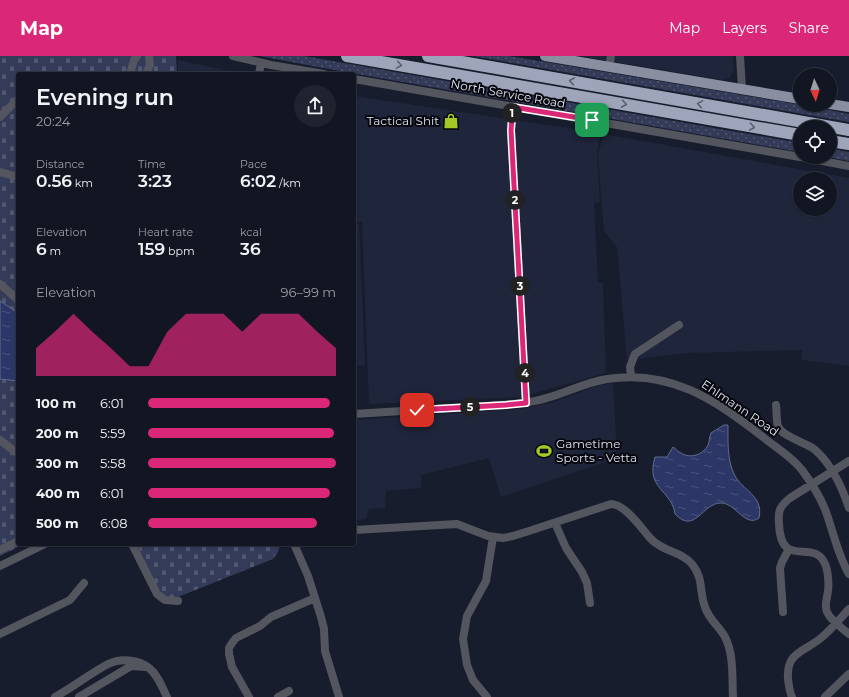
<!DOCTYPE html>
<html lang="en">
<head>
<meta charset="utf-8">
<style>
	:root { --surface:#121622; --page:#1f232f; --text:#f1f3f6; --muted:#9c9fa5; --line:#313540; --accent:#db2777 }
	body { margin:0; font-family:Montserrat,sans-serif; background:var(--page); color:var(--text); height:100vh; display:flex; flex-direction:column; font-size:15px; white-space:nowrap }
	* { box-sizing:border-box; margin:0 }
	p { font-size:13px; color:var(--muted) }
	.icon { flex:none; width:22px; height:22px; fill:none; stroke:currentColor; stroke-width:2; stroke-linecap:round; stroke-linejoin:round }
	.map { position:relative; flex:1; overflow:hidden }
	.details { position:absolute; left:16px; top:16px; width:340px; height:474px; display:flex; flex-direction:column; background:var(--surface); border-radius:4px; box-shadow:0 1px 3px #0004,0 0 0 1px var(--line) }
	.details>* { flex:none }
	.needle { width:26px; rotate:176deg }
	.buttons { position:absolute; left:793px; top:12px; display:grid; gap:8px }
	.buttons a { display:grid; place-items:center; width:44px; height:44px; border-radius:50%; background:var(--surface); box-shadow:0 1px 3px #0004,0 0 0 1px var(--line); font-size:20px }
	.pin { position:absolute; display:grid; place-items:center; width:34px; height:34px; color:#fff; margin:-17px; border-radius:8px; box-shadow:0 2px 6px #0006 }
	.km { position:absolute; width:20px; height:20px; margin:-10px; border-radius:50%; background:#222; color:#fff; font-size:11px; line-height:20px; text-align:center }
	.round { display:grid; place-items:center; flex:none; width:42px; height:42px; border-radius:21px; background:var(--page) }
	.headline { display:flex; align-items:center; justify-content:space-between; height:68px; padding:0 20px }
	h1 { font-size:22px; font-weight:600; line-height:30px }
	.figures { display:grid; grid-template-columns:repeat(3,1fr); gap:6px; height:68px; padding:4px 20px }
	.figures div { display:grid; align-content:center }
	.figures b { font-size:17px; font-weight:600 }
	.figures small { font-size:11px; font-weight:400 }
	.figures p { font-size:11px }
	.chart { height:112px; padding:8px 20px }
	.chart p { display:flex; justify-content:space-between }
	.chart svg { width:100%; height:72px; margin-top:4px; fill:var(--accent); opacity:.7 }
	ul { padding:0 20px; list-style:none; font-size:13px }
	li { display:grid; grid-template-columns:64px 48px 1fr; align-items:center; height:30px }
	li i { height:10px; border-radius:5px; background:var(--accent) }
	header { display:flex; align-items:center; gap:24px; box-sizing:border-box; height:56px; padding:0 20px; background:var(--accent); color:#fff }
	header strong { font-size:19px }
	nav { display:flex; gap:22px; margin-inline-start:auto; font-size:14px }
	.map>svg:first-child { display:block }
	.built { fill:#1f253b; fill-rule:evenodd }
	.grass { fill:url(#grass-dots) }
	.cemetery { fill:url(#cemetery-stones) }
	.water { fill:url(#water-ripples); stroke:#626a8f }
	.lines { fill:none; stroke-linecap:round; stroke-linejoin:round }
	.minor { stroke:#53565f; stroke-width:8 }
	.major { stroke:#898ea0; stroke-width:10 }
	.highway { stroke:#9ea4ba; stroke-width:12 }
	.oneway { stroke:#5a5d6d }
	.route-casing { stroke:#fff; stroke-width:8 }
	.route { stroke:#db2777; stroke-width:5 }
	.labels { text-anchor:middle; stroke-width:4; stroke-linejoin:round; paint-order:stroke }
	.street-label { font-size:12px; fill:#dde1ec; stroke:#06070e }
	.poi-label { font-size:12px; fill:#dde1ec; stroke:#06070e; text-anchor:end }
</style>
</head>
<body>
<header>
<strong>Map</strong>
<nav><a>Map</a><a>Layers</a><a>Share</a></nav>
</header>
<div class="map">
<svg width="849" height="641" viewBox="0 0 849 641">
	<defs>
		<pattern id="grass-dots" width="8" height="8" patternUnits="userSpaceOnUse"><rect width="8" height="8" fill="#343b59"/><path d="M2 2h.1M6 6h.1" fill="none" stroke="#515771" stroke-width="1.8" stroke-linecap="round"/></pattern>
		<pattern id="cemetery-stones" width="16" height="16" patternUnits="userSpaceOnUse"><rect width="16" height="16" fill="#343b59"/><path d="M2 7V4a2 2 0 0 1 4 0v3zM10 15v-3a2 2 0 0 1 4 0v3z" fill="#515771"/></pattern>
		<pattern id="water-ripples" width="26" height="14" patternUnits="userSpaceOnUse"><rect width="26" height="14" fill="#2d3767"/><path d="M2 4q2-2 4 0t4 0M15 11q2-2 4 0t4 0" fill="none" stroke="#4b547d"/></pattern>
	</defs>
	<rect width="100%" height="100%" fill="#181d2d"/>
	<!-- built -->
	<path class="built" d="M581 0H733L734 15 729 22 723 24Z
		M178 4 243 18H178Z
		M354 40 601 77 597 98 600 146 594 147 598 226 603 227 606 317 521 341 369 348 362 166H354Z
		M604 78 849 122V310L802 304V294L688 297 627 304 617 191 604 175 598 98ZM800 123H830V153H800Z
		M354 168H359L365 309 354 310Z
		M613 327 617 402 501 441 489 402 421 419V432L386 435 385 452 369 453 366 463 354 464V364L520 353 551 347 597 330Z"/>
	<!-- grass -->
	<path class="grass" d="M260 0H304L800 87V96L318 11Z
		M473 0H509L813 51 849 58V66Z
		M830 93 849 96V105L827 101H830Z"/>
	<!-- cemetery -->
	<path class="cemetery" d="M0 0H176L177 18H18V488H24L0 500Z
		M137 488H280V489L278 496 273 503 178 541H167L158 535Z"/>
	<!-- water -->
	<path class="water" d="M0 245 18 257V325L0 323Z
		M724 369H728C728 385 727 403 734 418 742 435 764 439 759 462 745 472 736 447 721 447 702 447 695 479 675 458 672 434 645 433 655 401H667L673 391C676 393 678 396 681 397 690 403 703 399 708 389 710 385 709 381 711 377Z"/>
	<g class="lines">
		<!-- minor -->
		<path class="minor" d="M233 0 271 9 324 18
			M740 0 742 33
			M609 11 611 0
			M130 18 134 4 137 0
			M146 18 150 9 149 0
			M259 18 261 7
			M354 23 800 101
			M513 51 511 74 526 347
			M0 61 18 43
			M801 101 849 110
			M0 116 18 121
			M0 228 18 244
			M631 320 630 311 635 298 679 269
			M776 349C777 355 776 364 778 370 781 380 806 387 814 393 832 408 842 431 849 452
			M354 358C386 356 418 354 451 352 477 351 503 350 529 346 556 343 580 327 607 323 671 313 715 344 763 381 776 392 791 400 802 414 811 426 819 439 825 453 833 474 837 498 849 518
			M0 384 18 398
			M849 405 790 442C779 451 778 455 779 468 781 515 814 481 825 508 828 514 829 528 828 535 827 543 824 549 827 556 831 565 842 572 849 578
			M555 467 566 492 582 516 587 527 590 547
			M354 474 457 468 488 480 503 482 513 480 529 475 611 448C625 448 642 473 651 483 663 496 681 495 692 508 704 523 699 536 705 551 709 564 719 570 725 581 734 598 732 622 733 641
			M132 488 157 538 165 544 178 545
			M294 488 308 520 321 561 324 573 325 595 339 641
			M0 494 18 485
			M0 510 45 488
			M783 556 780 512 782 506 789 493
			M0 578 70 544 84 527
			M55 641C73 631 91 617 108 608 120 602 139 603 149 612 158 619 162 631 167 641
			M79 641 131 610 146 611
			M249 641 232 611 229 598V592L232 587 236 582 260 570 271 561 315 542
			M278 641 289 635
			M487 641 473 624 467 609 463 583 467 560 486 525 493 481
			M792 641C789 635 789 629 788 623 786 596 804 596 821 582 831 574 840 563 849 553
			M825 641 849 618"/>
		<!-- major -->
		<path class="major" d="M545 0 800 43
			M830 48 849 51"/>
		<!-- highway -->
		<path class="highway" d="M347 0 800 79
			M428 0 849 74
			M830 85 849 88"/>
	</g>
	<!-- one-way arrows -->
	<defs><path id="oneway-chevron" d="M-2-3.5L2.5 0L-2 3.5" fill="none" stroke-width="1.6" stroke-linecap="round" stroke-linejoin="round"/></defs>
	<g class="oneway">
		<use href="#oneway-chevron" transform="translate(399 9) rotate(10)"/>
		<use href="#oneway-chevron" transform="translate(572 25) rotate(-170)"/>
		<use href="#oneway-chevron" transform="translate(624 48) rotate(10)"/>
		<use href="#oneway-chevron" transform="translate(700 48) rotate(-170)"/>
		<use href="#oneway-chevron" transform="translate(752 71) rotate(10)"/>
	</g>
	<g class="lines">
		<!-- route casing -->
		<g class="route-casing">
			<path id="route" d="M417 354 506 349 526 347 511 74 513 51 592 64"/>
		</g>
		<!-- route -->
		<use href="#route" class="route"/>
	</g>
	<!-- icons -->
	<defs>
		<g id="shop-bare" transform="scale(1.2)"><path d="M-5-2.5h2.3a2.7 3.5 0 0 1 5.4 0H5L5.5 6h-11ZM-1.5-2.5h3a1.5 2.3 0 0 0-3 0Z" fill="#a3c926" stroke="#06070e" stroke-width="2.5" paint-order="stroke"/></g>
		<g id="stadium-bare" transform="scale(1.2)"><path d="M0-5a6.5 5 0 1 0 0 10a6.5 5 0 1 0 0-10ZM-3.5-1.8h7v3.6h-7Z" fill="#a3c926" stroke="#06070e" stroke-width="2.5" paint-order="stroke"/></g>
	</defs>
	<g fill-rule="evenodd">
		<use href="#shop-bare" x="451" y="65"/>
		<use href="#stadium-bare" x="544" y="395"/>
	</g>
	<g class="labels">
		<!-- street labels -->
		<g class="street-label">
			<text transform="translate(508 38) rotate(10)" y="4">North Service Road</text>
			<text transform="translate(740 352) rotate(34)" y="4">Ehlmann Road</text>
		</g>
		<!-- poi labels -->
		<g class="poi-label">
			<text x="439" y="69">Tactical Shit</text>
			<text x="556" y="392" text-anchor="start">Gametime<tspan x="556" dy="14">Sports - Vetta</tspan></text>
		</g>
	</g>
</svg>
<div class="buttons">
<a><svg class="needle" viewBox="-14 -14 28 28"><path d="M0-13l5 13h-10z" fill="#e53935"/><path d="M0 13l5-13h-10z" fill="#9c9fa5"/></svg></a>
<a><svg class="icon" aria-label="locate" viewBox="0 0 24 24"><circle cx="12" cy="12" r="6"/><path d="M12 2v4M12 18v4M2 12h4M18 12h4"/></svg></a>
<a><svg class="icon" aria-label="layers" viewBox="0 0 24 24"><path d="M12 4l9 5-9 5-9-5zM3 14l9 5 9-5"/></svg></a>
</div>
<div class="pin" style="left:592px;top:64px;background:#1e9e55"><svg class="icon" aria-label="arrive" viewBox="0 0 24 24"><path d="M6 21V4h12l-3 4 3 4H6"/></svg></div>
<div class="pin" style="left:417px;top:354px;background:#d93025"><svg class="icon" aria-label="check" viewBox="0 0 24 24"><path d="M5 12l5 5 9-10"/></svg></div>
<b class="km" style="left:512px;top:57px">1</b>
<b class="km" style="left:515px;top:144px">2</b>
<b class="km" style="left:520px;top:230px">3</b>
<b class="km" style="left:525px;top:317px">4</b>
<b class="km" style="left:470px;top:351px">5</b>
<section class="details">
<div class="headline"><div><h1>Evening run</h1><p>20:24</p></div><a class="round"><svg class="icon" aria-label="share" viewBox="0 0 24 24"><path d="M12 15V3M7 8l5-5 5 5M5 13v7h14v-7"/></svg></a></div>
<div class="figures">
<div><p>Distance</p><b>0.56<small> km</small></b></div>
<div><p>Time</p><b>3:23</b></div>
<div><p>Pace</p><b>6:02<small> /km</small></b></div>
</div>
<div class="figures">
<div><p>Elevation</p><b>6<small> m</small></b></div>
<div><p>Heart rate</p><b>159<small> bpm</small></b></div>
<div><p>kcal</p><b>36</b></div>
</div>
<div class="chart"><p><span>Elevation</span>96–99 m</p>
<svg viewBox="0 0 160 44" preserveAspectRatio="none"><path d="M0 44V27L10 17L20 6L30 17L40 27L50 38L60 38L70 17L80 6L90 6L100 6L110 17L120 6L130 6L140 6L150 17L160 27V44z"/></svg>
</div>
<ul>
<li><b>100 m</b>6:01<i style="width:97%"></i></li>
<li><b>200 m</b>5:59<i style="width:99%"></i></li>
<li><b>300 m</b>5:58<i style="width:100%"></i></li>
<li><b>400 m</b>6:01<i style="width:97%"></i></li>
<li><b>500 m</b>6:08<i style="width:90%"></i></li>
</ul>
</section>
</div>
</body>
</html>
